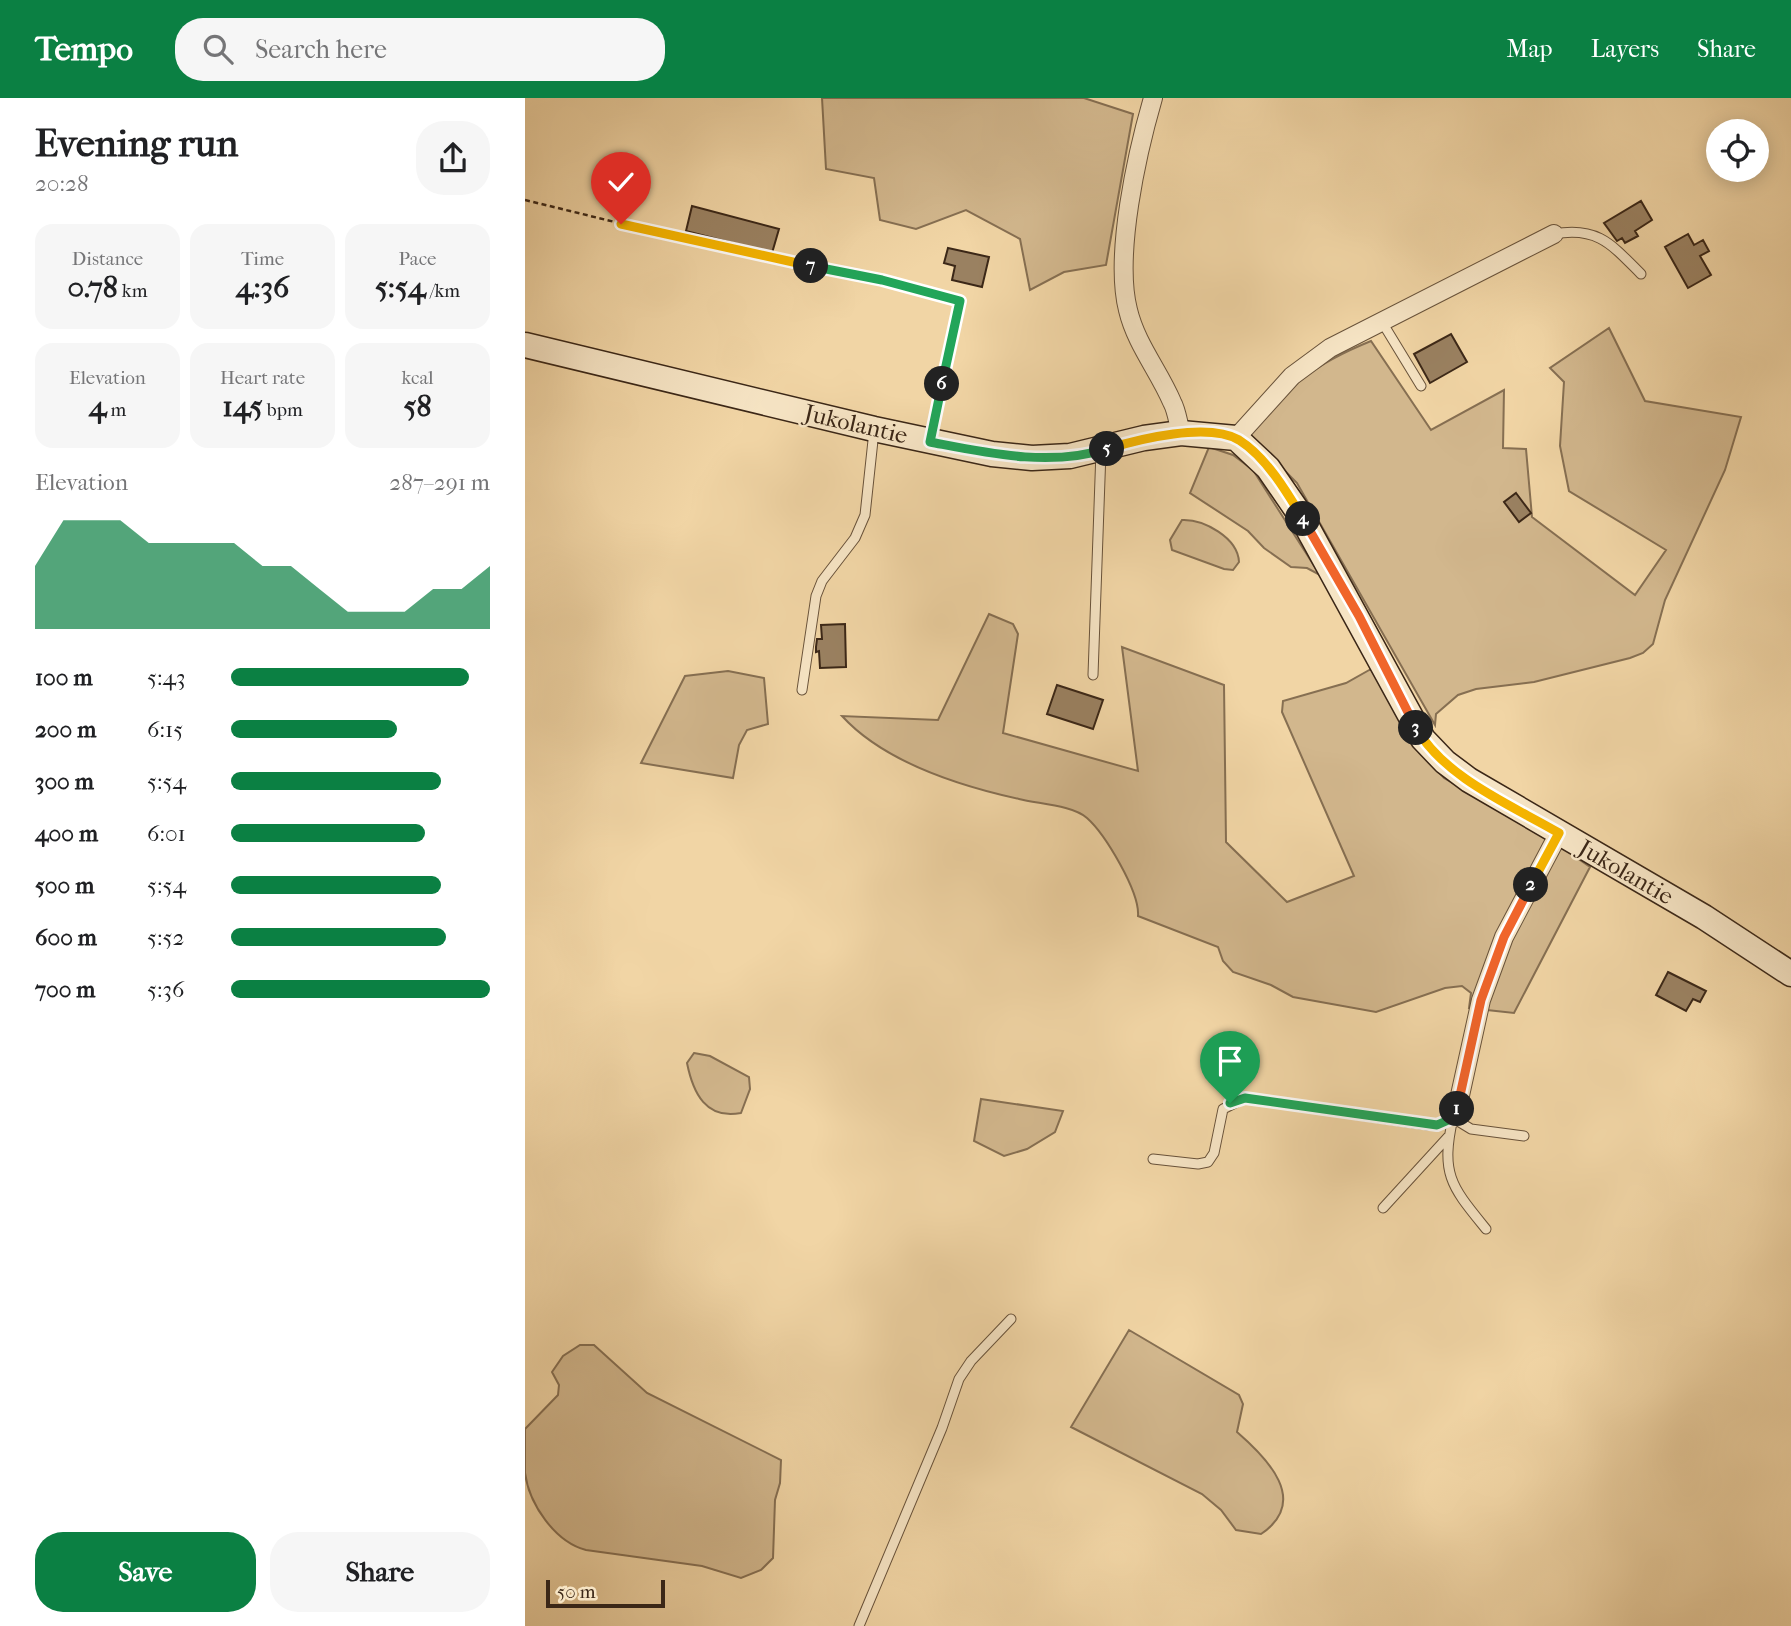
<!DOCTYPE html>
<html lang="en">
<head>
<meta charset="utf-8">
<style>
	:root { --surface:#fff; --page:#f6f6f6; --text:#202124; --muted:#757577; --accent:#0b8043 }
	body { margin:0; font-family:"IM FELL French Canon",serif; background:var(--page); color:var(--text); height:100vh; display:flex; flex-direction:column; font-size:26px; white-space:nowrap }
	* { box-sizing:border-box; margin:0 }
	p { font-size:23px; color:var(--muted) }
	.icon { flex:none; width:38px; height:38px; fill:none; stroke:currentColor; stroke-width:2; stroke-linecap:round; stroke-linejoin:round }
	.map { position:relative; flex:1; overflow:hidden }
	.sheet { display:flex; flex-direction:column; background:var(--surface); width:525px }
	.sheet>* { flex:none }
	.fabs { position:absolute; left:1181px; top:21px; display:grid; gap:14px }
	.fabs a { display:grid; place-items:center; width:63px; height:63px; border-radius:50%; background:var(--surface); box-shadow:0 4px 18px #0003; font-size:35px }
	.scale { position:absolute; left:21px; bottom:18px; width:119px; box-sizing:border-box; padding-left:7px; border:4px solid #3b2717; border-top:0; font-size:19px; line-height:24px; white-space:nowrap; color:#3b2717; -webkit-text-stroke:5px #f6e4c4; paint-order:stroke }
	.pin { position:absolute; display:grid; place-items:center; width:60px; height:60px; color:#fff; margin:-72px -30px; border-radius:50% 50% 50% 0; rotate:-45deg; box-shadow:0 0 7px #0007 }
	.pin .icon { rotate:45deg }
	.km { position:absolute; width:35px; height:35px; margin:-18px; border-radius:50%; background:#222; color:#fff; font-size:19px; line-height:35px; text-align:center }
	.round { display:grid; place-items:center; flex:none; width:74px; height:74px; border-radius:28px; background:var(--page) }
	.overview { display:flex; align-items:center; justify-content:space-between; height:119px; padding:0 35px }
	h1 { font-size:38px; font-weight:700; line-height:52px }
	.stats { display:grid; grid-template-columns:repeat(3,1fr); gap:10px; height:119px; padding:7px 35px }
	.stats div { display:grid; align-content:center; border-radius:18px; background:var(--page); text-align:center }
	.stats b { font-size:30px; font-weight:700 }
	.stats small { font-size:19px; font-weight:400 }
	.stats p { font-size:19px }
	.chart { height:196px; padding:14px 35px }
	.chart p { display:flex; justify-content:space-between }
	.chart svg { width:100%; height:126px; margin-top:7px; fill:var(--accent); opacity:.7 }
	.button { display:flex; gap:14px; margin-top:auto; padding:14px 35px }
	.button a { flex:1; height:80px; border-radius:28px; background:var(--accent); color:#fff; font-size:28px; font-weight:700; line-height:80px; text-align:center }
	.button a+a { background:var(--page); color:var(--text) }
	ul { padding:0 35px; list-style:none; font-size:23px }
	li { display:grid; grid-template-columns:112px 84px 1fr; align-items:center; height:52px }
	li i { height:18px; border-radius:9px; background:var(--accent) }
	header { display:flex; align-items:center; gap:42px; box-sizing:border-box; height:98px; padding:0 35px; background:var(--accent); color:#fff }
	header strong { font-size:33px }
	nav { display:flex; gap:38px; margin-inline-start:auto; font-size:24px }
	.search { width:490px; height:63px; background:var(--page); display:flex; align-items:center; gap:18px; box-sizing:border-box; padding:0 24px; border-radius:28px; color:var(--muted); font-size:26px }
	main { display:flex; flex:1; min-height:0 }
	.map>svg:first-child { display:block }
	.green { fill:#d2b78d; stroke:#866f52; stroke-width:2 }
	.building { fill:#9a8161; stroke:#3b2717; stroke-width:2 }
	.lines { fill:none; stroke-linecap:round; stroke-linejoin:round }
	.lane-casing { stroke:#68523a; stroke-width:11 }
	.street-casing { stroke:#68523a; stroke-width:20 }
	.secondary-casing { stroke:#3b2717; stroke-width:27 }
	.path { stroke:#3b2717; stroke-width:2.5; stroke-dasharray:5 3.5; stroke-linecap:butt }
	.lane { stroke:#f6e4c4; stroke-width:9 }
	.street { stroke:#f6e4c4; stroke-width:18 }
	.secondary { stroke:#f6e4c4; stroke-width:24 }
	.split-1-casing { stroke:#fff; stroke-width:14 }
	.split-2-casing { stroke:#fff; stroke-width:14 }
	.split-3-casing { stroke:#fff; stroke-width:14 }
	.split-4-casing { stroke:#fff; stroke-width:14 }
	.split-5-casing { stroke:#fff; stroke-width:14 }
	.split-6-casing { stroke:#fff; stroke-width:14 }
	.split-7-casing { stroke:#fff; stroke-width:14 }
	.split-8-casing { stroke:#fff; stroke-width:14 }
	.split-1 { stroke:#22a559; stroke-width:9 }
	.split-2 { stroke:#f0652b; stroke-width:9 }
	.split-3 { stroke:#f5b400; stroke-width:9 }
	.split-4 { stroke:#f0652b; stroke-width:9 }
	.split-5 { stroke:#f5b400; stroke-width:9 }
	.split-6 { stroke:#22a559; stroke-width:9 }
	.split-7 { stroke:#22a559; stroke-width:9 }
	.split-8 { stroke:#f5b400; stroke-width:9 }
	.labels { text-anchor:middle; stroke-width:5; stroke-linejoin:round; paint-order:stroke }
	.street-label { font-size:24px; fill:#3b2717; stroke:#f6e4c4 }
</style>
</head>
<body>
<header>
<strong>Tempo</strong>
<div class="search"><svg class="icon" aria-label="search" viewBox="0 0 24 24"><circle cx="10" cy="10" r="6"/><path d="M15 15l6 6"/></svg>Search here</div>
<nav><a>Map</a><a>Layers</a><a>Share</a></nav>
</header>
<main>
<section class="sheet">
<div class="overview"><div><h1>Evening run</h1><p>20:28</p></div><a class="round"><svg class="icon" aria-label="share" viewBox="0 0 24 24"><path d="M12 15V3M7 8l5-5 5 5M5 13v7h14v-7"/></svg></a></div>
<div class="stats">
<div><p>Distance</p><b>0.78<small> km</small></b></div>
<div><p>Time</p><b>4:36</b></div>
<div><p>Pace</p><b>5:54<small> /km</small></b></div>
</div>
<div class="stats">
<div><p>Elevation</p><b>4<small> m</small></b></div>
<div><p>Heart rate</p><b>145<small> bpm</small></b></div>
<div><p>kcal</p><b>58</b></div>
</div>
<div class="chart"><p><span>Elevation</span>287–291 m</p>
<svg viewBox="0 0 160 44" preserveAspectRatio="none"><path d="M0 44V22L10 6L20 6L30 6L40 14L50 14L60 14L70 14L80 22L90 22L100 30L110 38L120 38L130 38L140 30L150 30L160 22V44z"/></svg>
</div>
<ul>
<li><b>100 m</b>5:43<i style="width:92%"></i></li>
<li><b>200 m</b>6:15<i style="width:64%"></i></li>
<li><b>300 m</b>5:54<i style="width:81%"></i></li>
<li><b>400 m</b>6:01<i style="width:75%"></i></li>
<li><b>500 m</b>5:54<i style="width:81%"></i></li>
<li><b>600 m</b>5:52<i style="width:83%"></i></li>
<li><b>700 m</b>5:36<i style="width:100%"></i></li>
</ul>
<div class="button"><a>Save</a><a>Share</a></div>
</section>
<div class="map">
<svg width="1266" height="1528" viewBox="0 0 1266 1528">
	<rect width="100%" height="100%" fill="#f1d5a5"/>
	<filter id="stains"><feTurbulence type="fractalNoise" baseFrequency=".00286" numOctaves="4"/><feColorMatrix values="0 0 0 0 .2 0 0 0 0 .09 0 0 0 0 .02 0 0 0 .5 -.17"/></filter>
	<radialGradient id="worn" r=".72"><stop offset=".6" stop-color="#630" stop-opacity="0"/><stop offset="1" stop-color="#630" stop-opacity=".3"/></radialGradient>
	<!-- green -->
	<path class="green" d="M297 0H559L608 16 581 167 539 174 505 192 495 141 441 112 391 131 355 122 349 80 301 71Z
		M1084 230 1120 303 1216 319 1200 372 1140 502 1128 546 1118 555 1105 560 1009 584 951 591 933 597 911 616 910 627 772 385 723 335C767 287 784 268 846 243L906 332 979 292 978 350 1001 351 1007 419 1110 497 1141 452 1044 393 1035 348 1039 284 1025 270Z
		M684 349 708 357 728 372 795 477 782 470 766 469 739 450 723 433 665 395Z
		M657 422C679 421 713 440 714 464L708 472 699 471 647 452 645 442Z
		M464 516 488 526 493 536 478 635 613 673 597 549 699 587 701 744 762 804 829 778 757 614 758 603 821 585 846 571 890 648 919 680 1029 744 1065 769 989 915 944 910 946 895 937 888 920 890 851 914 768 899 746 887 708 874 698 863 693 849 613 818C615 794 580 736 562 720 547 707 513 706 494 701 435 688 359 664 317 618L413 622Z
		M203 573 239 580 243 626 222 632 214 647 208 680 116 665 160 578Z
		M169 955 185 958 224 979 225 991 216 1015C181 1022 168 995 162 965Z
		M456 1001 538 1013 530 1034 502 1051 479 1058 449 1043Z
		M604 1232 714 1297 718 1306 712 1334C742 1360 785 1403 736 1436L711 1432 696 1412 677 1396 546 1329Z
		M55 1247H69L122 1295 256 1362 255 1385 250 1402 248 1460 236 1472 216 1480 177 1468 61 1452C30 1444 4 1406 0 1375 0 1361 0 1345 0 1331L33 1297 34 1287 27 1274 38 1258Z"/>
	<!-- building -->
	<path class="building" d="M1116 103 1127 122 1110 133 1113 138 1100 145 1097 140 1092 143 1079 125Z
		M167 108 254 131 247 155 161 133Z
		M1163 136 1169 147 1178 142 1184 153 1175 158 1186 177 1163 190 1140 149Z
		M423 150 464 159 457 189 427 182 430 168 419 165Z
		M926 236 942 264 905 285 889 256Z
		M991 395 1006 415 994 424 979 404Z
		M320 526 321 569 295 570 294 553 291 554V549L292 541H297L296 527Z
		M532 587 578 602 568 631 522 616Z
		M1143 874 1181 893 1175 904 1168 901 1161 913 1131 897Z"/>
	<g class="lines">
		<!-- lane casing -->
		<g class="lane-casing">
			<path id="lane" d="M1029 136C1073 128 1087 147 1116 176
				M857 224 896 288
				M406 342 435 203
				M568 577 576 353
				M277 592 291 498 297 483 330 440 340 417 349 333
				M928 1020C915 1077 927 1089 961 1131
				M928 1020 946 1031 999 1038
				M628 1061 673 1066 683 1064 689 1055 698 1011 720 1000 903 1027 920 1025 928 1020
				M858 1110 923 1039
				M334 1528 417 1330 434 1281 446 1263 486 1221"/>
		</g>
		<!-- street casing -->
		<g class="street-casing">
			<path id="street" d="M628 0C612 55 589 157 603 212 611 246 634 273 647 304 652 313 653 325 656 335
				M711 340 767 278 805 250 1029 136
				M928 1020 932 1011 956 902 979 839 1034 735"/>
		</g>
		<!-- secondary casing -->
		<g class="secondary-casing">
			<path id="secondary" d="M0 247 349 331 467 356 507 360 545 358 619 340 656 335 711 340 743 370 776 418 898 641 920 664 944 682 1179 819 1266 876"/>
		</g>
		<!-- path -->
		<path class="path" d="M0 102 192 149 357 182 423 199"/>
		<!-- lane -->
		<use href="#lane" class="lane"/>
		<!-- street -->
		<use href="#street" class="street"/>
		<!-- secondary -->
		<use href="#secondary" class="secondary"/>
	</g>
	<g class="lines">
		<!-- split-1 casing -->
		<g class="split-1-casing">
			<path id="split-1" d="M705 1005 720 1000 912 1027 928 1020 932 1011"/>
		</g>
		<!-- split-2 casing -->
		<g class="split-2-casing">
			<path id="split-2" d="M932 1011 956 902 979 839 1006 787"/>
		</g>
		<!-- split-3 casing -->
		<g class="split-3-casing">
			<path id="split-3" d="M891 630C920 680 986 707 1034 735L1006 787"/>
		</g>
		<!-- split-4 casing -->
		<g class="split-4-casing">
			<path id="split-4" d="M778 421 834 518 891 630"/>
		</g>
		<!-- split-5 casing -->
		<g class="split-5-casing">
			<path id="split-5" d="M582 351C614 341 683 324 714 342 741 359 762 394 778 421"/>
		</g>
		<!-- split-6 casing -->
		<g class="split-6-casing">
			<path id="split-6" d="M417 286 405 344C463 355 524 369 582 351"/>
		</g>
		<!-- split-7 casing -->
		<g class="split-7-casing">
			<path id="split-7" d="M286 168 357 182 435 203 417 286"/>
		</g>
		<!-- split-8 casing -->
		<g class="split-8-casing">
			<path id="split-8" d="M96 126 286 168"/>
		</g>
		<!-- split-1 -->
		<use href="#split-1" class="split-1"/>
		<!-- split-2 -->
		<use href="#split-2" class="split-2"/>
		<!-- split-3 -->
		<use href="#split-3" class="split-3"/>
		<!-- split-4 -->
		<use href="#split-4" class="split-4"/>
		<!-- split-5 -->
		<use href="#split-5" class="split-5"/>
		<!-- split-6 -->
		<use href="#split-6" class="split-6"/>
		<!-- split-7 -->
		<use href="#split-7" class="split-7"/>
		<!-- split-8 -->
		<use href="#split-8" class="split-8"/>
	</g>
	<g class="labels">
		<!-- street labels -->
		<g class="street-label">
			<text transform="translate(331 326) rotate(13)" y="8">Jukolantie</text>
			<text transform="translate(1101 774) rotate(30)" y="8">Jukolantie</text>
		</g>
	</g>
	<rect width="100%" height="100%" filter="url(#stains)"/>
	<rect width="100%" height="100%" fill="url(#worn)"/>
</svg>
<div class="fabs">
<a><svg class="icon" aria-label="locate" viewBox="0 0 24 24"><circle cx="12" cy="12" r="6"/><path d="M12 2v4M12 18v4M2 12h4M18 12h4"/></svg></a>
</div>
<div class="scale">50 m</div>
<div class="pin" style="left:705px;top:1005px;background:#1e9e55"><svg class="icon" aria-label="arrive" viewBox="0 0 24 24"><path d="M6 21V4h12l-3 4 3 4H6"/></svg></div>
<div class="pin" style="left:96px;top:126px;background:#d93025"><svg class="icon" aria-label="check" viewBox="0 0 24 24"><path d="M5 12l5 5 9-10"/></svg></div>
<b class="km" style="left:932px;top:1011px">1</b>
<b class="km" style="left:1006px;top:787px">2</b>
<b class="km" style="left:891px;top:630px">3</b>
<b class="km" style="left:778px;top:421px">4</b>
<b class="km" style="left:582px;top:351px">5</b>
<b class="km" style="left:417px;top:286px">6</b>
<b class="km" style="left:286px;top:168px">7</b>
</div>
</main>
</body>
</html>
